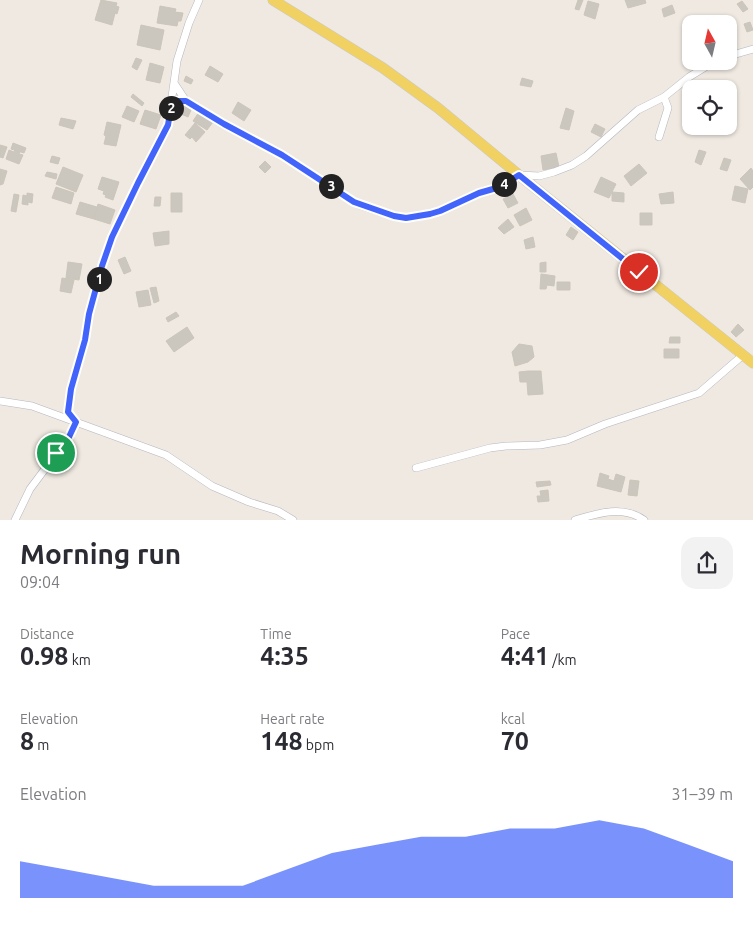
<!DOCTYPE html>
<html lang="en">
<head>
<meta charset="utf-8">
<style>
	:root { --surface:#fff; --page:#f2f2f3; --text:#2b2b33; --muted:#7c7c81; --accent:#4264fb }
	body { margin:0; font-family:Ubuntu,sans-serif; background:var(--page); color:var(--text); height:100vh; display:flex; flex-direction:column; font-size:19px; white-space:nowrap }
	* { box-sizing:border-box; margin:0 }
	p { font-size:16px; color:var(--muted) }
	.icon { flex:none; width:28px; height:28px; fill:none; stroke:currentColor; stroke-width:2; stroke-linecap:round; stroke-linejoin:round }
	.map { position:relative; height:520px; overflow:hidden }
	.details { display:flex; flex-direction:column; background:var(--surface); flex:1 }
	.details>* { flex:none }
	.needle { width:32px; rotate:352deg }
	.tools { position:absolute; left:682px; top:15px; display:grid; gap:10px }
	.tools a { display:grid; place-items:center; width:55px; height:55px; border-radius:10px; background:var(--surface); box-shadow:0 1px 4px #0004; font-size:25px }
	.pin { position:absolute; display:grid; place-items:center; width:42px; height:42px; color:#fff; margin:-21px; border:2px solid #fff; border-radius:50%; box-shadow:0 1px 5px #0007 }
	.km { position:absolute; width:25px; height:25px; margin:-12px; border-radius:50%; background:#222; color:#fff; font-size:14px; line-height:25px; text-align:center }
	.round { display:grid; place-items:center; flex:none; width:52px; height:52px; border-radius:15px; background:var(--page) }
	.overview { display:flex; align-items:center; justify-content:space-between; height:85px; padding:0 20px }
	h1 { font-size:28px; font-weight:700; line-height:38px }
	.stats { display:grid; grid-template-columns:repeat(3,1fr); gap:8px; height:85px; padding:5px 20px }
	.stats div { display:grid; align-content:center }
	.stats b { font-size:25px; font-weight:700 }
	.stats small { font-size:14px; font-weight:400 }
	.stats p { font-size:14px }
	.chart { height:140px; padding:10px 20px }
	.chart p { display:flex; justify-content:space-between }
	.chart svg { width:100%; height:90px; margin-top:5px; fill:var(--accent); opacity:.7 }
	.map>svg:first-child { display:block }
	.building { fill:#cbc7bf; stroke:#cbc5ba }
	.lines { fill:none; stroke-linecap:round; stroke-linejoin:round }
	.minor-casing { stroke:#b4b7c1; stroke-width:8 }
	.primary-casing { stroke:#c9c9c9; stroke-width:11 }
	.minor { stroke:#fff; stroke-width:7 }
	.primary { stroke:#f2d163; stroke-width:10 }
	.route-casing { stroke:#fff; stroke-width:10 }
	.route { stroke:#4264fb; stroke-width:6 }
</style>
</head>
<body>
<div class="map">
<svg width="753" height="520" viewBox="0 0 753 520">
	<rect width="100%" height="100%" fill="#efe9e1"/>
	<!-- building -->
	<path class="building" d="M101 0 117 3 116 6 119 7 117 14 115 13 112 25 95 20Z
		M578 0H583L579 10 575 9Z
		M625 0H645L646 3 628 8Z
		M588 1 599 4 595 19 584 15Z
		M742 1 748 9 743 12 737 4Z
		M672 5 675 13 664 17 662 9Z
		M160 6 176 9 175 12 183 13 181 21H178L177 26 157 23Z
		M750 22 753 30 747 32 744 24Z
		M141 25 164 30 160 50 137 45Z
		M136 58 142 60 137 70 132 67Z
		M150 63 164 67 160 83 146 80Z
		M210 66 223 74 218 82 205 75Z
		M186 76 193 80 191 84 184 81Z
		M522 78 533 81 531 87 520 85Z
		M133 94 144 103 142 106 131 97Z
		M188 100 194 103 188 117 181 114Z
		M238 102 251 110 244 121 232 113Z
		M127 106 139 111 134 122 122 117Z
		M566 108 574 111 569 130 560 128Z
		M145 110 161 115 156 129 140 124Z
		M199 112 213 122 207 130 193 121Z
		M61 118 76 121 73 129 59 125Z
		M107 122 121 125 116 146 104 144 106 136 104 135Z
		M195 123 205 132 196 142 192 137 190 139 185 135Z
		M595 124 605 129 601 137 591 132Z
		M13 143 26 148 24 153 11 149Z
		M0 145 7 147 3 158 0 157Z
		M9 150 14 152 15 150 20 152 19 154 23 155 19 164 6 159Z
		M699 150 706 152 701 165 695 162Z
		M556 153 559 167 543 170 541 156Z
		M52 156 60 158 58 164 50 162Z
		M724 158 731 160 727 171 720 169Z
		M265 161 271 167 265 173 259 167Z
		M639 164 647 173 631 186 624 176Z
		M63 167 83 175 76 192 56 184Z
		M751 168 753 171V187L750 190 740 179Z
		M0 169 7 171 3 184 0 185Z
		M47 172 57 174 56 179 45 176Z
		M102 177 119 182 113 200 105 197 106 195 103 194 104 191 98 189Z
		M601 177 616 184 609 198 594 192Z
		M735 186 748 189 745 203 732 200Z
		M56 187 74 193 71 204 52 198Z
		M612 192 624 193V202L612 201Z
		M673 192 674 203 661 204 659 194Z
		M27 193 33 194 32 203 28 202V205L22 204 23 195 27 196Z
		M171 193H182V212H171Z
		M14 194 19 195 16 212 11 211Z
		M513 194 518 203 508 208 503 199Z
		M155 197H161L160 206H154Z
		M80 202 97 207 94 219 76 214Z
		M98 204 115 210 110 224 94 219Z
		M526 208 532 220 520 226 514 215Z
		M640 213H652V225H640Z
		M508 219 514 227 504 234 498 228Z
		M571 227 578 232 573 240 566 235Z
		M169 231V244L155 246 153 233Z
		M533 237 535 247 526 249 524 240Z
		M125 257 131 271 124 274 118 260Z
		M68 262 82 264 79 280 66 278Z
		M546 262V272H540V263Z
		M541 274 555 276 554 286 547 285 546 289H540Z
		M62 278 74 280 71 293 60 291Z
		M557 282H570V290H557Z
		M156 287 159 301 154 303 150 288Z
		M148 290 151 305 139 307 136 292Z
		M176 312 179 316 168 322 166 318Z
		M738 324 744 330 736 337 731 332Z
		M187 327 194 338 174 352 166 341Z
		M670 337H680V343H669Z
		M519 344 532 346 534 357 528 362 515 366 512 352Z
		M664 349H679V358H664Z
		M528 371H541L543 394 528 395 527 382H520L519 372Z
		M600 473 609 476 608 479 614 481 616 474 625 477 621 492 597 486Z
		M630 480 639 481 637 496 628 495Z
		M550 481 551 485 537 487 536 482Z
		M548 490 549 501 538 502 537 496H541L540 491Z"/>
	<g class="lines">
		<!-- minor casing -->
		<g class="minor-casing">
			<path id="minor" d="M729 56 753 49
				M174 83 186 101
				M171 107 177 101H186L224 125 282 155 359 205 380 212 406 218 430 214 440 211 479 193 500 187 519 175 539 176 554 172 572 165 586 156 638 110 664 97 689 77 715 61
				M659 137 668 108 664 97
				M0 401 32 406 166 455 212 486 249 502 278 511 293 520
				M416 468 490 448 506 446 540 445 567 440 605 424 699 393 743 355
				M15 520 30 489 69 437 76 422 68 412 71 389 85 340 89 314 102 265 112 237 138 183 168 125 177 61 189 23 199 0
				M575 520C598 513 623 505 644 520"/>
		</g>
		<!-- primary casing -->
		<g class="primary-casing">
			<path id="primary" d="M273 0 383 68 438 108 519 175 753 363"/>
		</g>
		<!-- minor -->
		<use href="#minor" class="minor"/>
		<!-- primary -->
		<use href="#primary" class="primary"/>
	</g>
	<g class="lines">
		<!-- route casing -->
		<g class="route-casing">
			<path id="route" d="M56 453 69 437 76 422 68 412 71 389 85 340 89 314 102 266 112 237 138 183 168 125 171 107 177 101H186L224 124 282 155 354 202 394 216 406 218 430 214 440 211 479 193 500 187 519 175 639 272"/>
		</g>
		<!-- route -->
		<use href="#route" class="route"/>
	</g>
</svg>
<div class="tools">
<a><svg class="needle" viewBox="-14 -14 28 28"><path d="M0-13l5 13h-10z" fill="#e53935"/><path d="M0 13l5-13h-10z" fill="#7c7c81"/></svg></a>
<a><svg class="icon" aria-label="locate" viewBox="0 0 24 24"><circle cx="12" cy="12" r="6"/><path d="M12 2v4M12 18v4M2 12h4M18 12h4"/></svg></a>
</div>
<div class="pin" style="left:56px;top:453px;background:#1e9e55"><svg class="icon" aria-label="arrive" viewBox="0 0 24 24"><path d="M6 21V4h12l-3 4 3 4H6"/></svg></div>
<div class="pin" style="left:639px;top:272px;background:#d93025"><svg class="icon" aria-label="check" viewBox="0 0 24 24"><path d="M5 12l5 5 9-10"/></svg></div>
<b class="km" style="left:99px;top:279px">1</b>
<b class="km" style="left:171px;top:108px">2</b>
<b class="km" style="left:331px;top:186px">3</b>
<b class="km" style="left:504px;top:184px">4</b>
</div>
<section class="details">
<div class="overview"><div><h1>Morning run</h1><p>09:04</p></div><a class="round"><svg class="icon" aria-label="share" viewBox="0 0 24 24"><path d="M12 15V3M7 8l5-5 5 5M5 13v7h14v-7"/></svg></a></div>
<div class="stats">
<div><p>Distance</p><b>0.98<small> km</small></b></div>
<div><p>Time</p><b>4:35</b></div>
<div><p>Pace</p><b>4:41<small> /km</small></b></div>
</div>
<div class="stats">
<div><p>Elevation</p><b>8<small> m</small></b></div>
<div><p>Heart rate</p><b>148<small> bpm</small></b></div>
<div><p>kcal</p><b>70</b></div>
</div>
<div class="chart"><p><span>Elevation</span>31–39 m</p>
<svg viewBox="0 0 160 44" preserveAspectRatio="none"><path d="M0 44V26L10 30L20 34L30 38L40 38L50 38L60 30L70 22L80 18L90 14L100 14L110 10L120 10L130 6L140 10L150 18L160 26V44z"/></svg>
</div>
</section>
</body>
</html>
